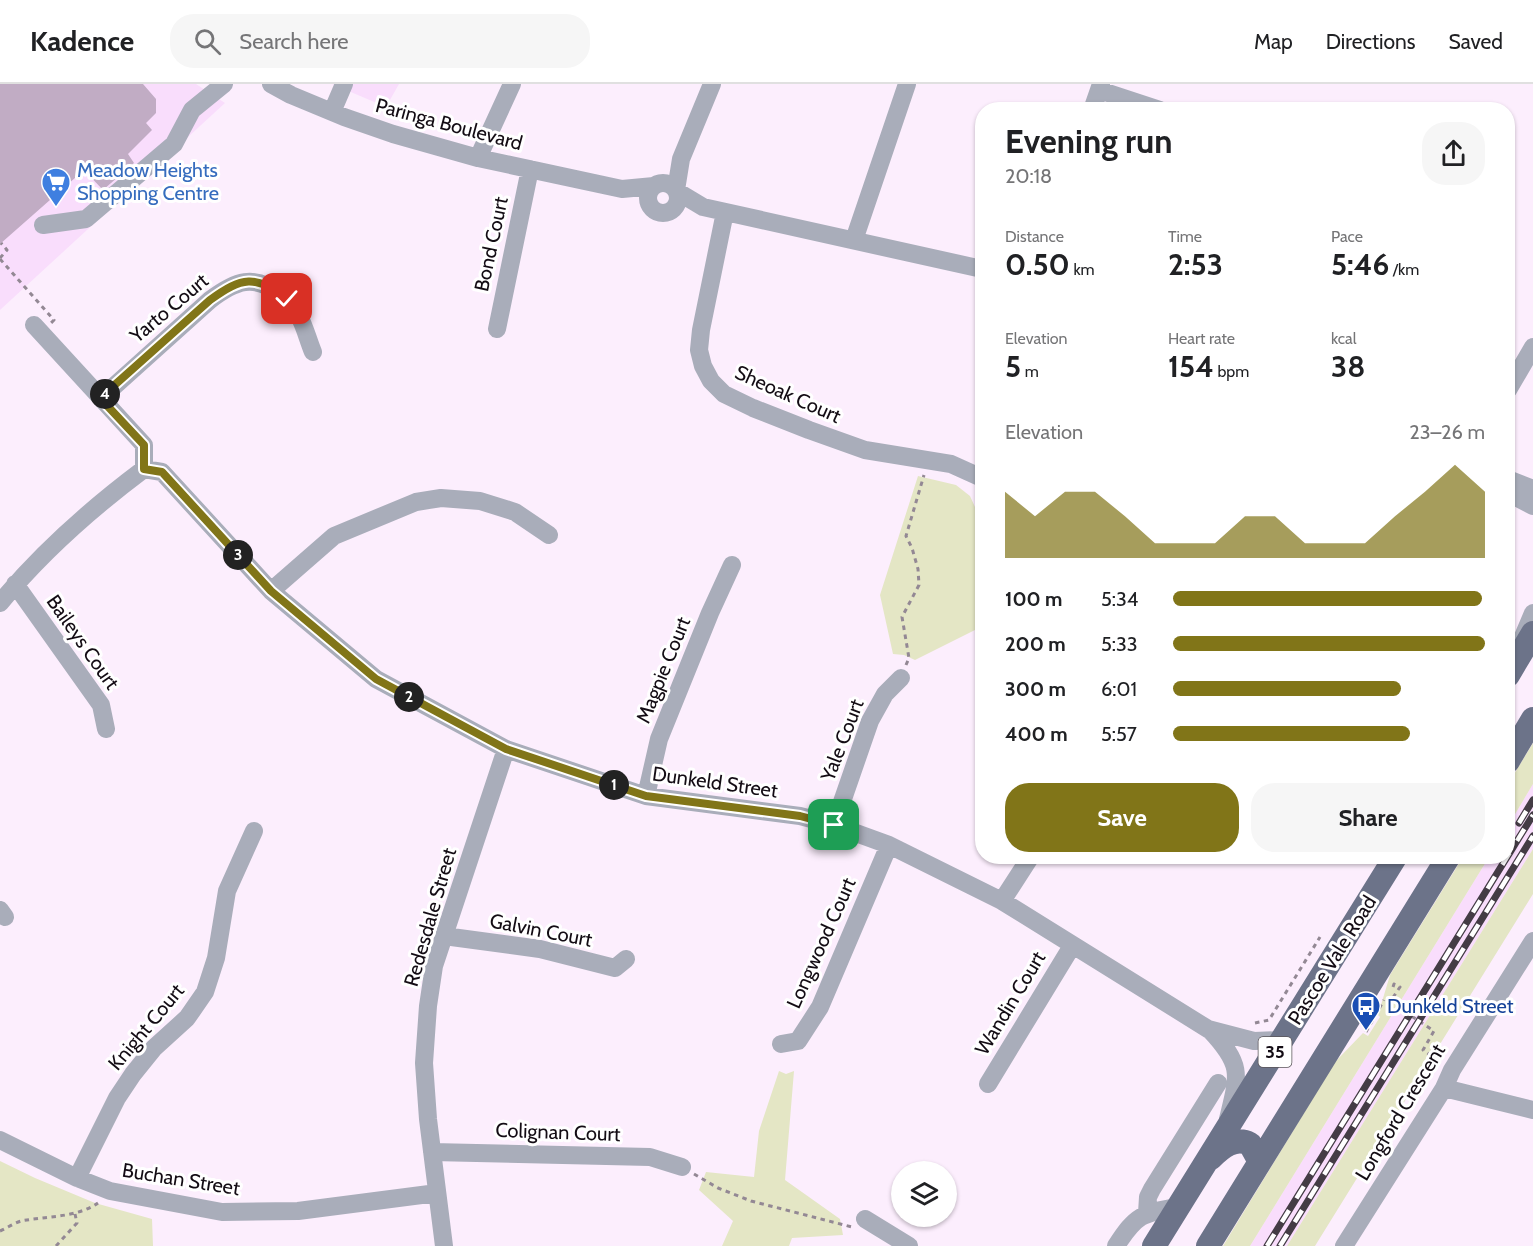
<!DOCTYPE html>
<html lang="en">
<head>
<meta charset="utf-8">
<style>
	:root { --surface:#fff; --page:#f6f6f6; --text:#202124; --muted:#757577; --line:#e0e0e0; --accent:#817518 }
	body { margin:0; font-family:Cabin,sans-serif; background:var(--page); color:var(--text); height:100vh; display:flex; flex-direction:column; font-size:22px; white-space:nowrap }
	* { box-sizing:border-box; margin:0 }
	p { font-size:20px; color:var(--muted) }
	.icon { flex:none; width:33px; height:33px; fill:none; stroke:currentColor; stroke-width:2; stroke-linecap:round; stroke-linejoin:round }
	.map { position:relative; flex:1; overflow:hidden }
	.panel { position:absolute; left:975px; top:18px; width:540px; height:762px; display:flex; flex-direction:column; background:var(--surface); border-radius:24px; box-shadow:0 2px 4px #0004 }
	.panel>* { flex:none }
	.controls { position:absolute; left:891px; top:1077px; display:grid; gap:12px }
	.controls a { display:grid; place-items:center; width:66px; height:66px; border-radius:50%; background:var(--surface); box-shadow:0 2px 4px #0004; font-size:30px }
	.pin { position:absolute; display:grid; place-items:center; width:51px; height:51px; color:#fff; margin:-26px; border-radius:12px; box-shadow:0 3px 9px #0006 }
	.km { position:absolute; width:30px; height:30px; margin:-15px; border-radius:50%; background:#222; color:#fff; font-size:16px; line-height:30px; text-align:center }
	.round { display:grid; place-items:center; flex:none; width:63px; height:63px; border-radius:24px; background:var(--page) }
	.head { display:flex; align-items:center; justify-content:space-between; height:102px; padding:0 30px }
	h1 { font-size:33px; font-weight:800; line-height:45px }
	.metrics { display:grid; grid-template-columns:repeat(3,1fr); gap:9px; height:102px; padding:6px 30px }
	.metrics div { display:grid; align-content:center }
	.metrics b { font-size:30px; font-weight:800 }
	.metrics small { font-size:16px; font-weight:400 }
	.metrics p { font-size:16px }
	.chart { height:168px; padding:12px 30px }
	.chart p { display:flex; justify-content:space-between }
	.chart svg { width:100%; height:108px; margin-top:6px; fill:var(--accent); opacity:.7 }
	.primary-button { display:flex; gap:12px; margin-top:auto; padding:12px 30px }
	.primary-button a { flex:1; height:69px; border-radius:24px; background:var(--accent); color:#fff; font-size:24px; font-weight:800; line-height:69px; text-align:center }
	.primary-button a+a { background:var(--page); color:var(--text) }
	ul { padding:0 30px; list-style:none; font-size:20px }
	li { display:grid; grid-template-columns:96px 72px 1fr; align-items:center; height:45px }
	li i { height:15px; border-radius:8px; background:var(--accent) }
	header { display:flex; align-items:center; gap:36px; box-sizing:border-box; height:84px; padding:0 30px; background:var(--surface); border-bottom:2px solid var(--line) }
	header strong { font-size:28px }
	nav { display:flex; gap:33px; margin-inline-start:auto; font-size:21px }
	.search { width:420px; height:54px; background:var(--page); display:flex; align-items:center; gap:15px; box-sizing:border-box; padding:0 21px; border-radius:24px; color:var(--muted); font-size:22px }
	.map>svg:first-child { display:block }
	.built { fill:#f9ddfc }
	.green { fill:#e4e6c5 }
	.building { fill:#c1acc4 }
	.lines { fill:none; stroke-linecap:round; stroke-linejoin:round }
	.path { stroke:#938894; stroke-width:3; stroke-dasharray:4.5 4.5; stroke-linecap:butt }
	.minor { stroke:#a9adba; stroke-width:18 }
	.major { stroke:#6c7389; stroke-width:24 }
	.rail-casing { stroke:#443c45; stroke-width:7 }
	.rail { stroke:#fff; stroke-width:4.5; stroke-dasharray:14; stroke-linecap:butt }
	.route-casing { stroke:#fff; stroke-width:12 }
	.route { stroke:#817518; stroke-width:8 }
	.labels { text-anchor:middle; stroke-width:6; stroke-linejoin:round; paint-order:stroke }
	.shield { fill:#fff; stroke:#5a555a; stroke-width:1.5 }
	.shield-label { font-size:18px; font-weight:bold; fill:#130c14 }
	.street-label { font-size:20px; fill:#130c14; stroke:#fff }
	.shop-label { font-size:20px; fill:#366cbe; stroke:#fff; text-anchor:start }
	.transit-label { font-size:20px; fill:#164399; stroke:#fff; text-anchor:start }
</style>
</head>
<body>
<header>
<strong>Kadence</strong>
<div class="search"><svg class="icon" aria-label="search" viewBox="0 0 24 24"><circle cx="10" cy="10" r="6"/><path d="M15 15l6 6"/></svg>Search here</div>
<nav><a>Map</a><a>Directions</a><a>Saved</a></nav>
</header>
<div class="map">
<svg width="1533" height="1162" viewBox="0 0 1533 1162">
	<rect width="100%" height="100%" fill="#fceefd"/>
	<!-- built -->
	<path class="built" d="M0 0H196L225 19 0 226Z
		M332 0H399L386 23Z
		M1533 700V765L1287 1162H1250L1489 773 1508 772V742Z"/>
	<!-- green -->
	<path class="green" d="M918 392 956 401 970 412 980 434 977 545 915 576 904 571 893 570 880 511Z
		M1533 659V700L1508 742V700Z
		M1533 765V810L1315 1162H1287Z
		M1463 773H1489L1250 1162H1223L1335 978 1363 949 1368 952 1380 933 1378 931 1390 891Z
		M779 987 786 990 794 987 785 1096 840 1135 843 1151 792 1154 789 1162H722L733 1137 699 1106 706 1088 754 1093 759 1047Z
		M0 1077 35 1094 95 1119 152 1135 153 1162H0Z"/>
	<!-- building -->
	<path class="building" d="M0 0H143L156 15V29L146 39 152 46 128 70 134 79 103 106 84 86 0 160Z"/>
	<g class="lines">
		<!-- path -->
		<path class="path" d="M0 174 7 166 1 159
			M0 175 54 236 51 239
			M906 581 909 574 902 533 919 501 918 485 912 464 906 452 924 391
			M1393 903 1394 900 1400 903 1390 918 1434 947 1423 966 1439 977
			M1255 939 1269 936 1320 853
			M1366 948 1384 916
			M694 1090 718 1104 751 1117 852 1143
			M0 1147C7 1144 14 1139 21 1137 47 1132 76 1134 98 1119
			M56 1162 77 1139 75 1130"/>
		<!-- minor -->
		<path class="minor" d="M271 0 291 11 344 33 393 50 478 74 622 105 654 102
			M1099 6 1160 26
			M1092 26 1101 0
			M332 28 344 0
			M478 74 512 0
			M648 114a15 15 0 1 1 30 0a15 15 0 1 1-30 0Z
			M676 106 681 75 712 0
			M678 108 703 123 982 185
			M725 128 701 246 699 266 703 282 711 297 724 310 753 324 809 346 865 366 951 380 982 394
			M43 141 86 135 174 60 192 26 224 0
			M854 156 907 0
			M34 241 144 361V385
			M497 245 530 85
			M1508 306 1533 263
			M101 314 210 216C235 197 254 189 281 211 288 216 296 224 299 232 305 243 308 256 313 268
			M1508 395 1533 405
			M1508 409 1533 422
			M15 500 101 621 106 645
			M271 507 334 452 416 418 441 414 480 417 515 428 549 451
			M0 519C41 469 92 424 144 385L162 388 271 507 376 595 506 665 646 712 800 732 834 741 889 761 1002 817 1208 945 1254 957 1283 956
			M1523 559 1522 555 1533 529
			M646 712 659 655 710 529 732 481
			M834 741 870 637 885 610 901 594
			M1002 817 1031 772
			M0 826 5 833
			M444 852 540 865 615 884 626 875
			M1210 946C1243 981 1239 990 1228 1035
			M781 960 798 957 820 923 889 761
			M988 1000 1072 862
			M1444 1004 1533 1026
			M0 1056 77 1094 110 1107 222 1128 298 1127 437 1109
			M432 1068 650 1073 682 1083
			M77 1094 117 1014 133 990 154 964 187 934 205 908 216 874 227 807 254 747
			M1147 1129 1148 1113 1152 1105 1218 999
			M865 1135 909 1162
			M444 1162 428 1035 424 979 428 922 434 882 506 665
			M1116 1162C1136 1131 1142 1129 1178 1123
			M1344 1162 1444 1004 1452 986 1533 857"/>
		<!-- major -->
		<path class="major" d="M1508 591 1533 549
			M1508 677 1533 635
			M1211 1074C1221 1064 1235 1052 1250 1060L1260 1078
			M1154 1162 1396 772
			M1208 1162 1449 772"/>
		<!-- rail casing -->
		<g class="rail-casing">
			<path id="rail" d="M1519 739 1533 716
				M1267 1162 1533 731
				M1280 1162 1533 752"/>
		</g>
		<!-- rail -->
		<use href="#rail" class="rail"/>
	</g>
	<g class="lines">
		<!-- route casing -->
		<g class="route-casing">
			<path id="route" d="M287 215C255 190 242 193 210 216L100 314 144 361V385L162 388 271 507 376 595 506 665 646 712 800 732 834 741"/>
		</g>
		<!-- route -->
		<use href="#route" class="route"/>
	</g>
	<!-- icons -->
	<defs>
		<g id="supermarket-pin" transform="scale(1.5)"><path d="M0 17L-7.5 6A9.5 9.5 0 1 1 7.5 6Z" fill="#3f7fe0" stroke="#fff"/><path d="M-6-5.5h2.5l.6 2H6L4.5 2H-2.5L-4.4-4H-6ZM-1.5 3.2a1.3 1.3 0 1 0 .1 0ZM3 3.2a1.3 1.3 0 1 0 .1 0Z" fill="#fff"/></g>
		<g id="bus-pin" transform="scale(1.5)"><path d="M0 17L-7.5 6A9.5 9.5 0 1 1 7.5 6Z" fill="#1a4fb4" stroke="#fff"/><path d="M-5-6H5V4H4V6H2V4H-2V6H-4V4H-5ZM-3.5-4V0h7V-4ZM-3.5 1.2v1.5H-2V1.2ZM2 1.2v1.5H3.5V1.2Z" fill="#fff"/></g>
	</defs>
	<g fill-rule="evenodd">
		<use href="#supermarket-pin" x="56" y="98"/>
		<use href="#bus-pin" x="1366" y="922"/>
	</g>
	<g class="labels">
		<!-- shield labels -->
		<rect class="shield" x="1258.5" y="953" width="33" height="30" rx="4.5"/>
		<g class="shield-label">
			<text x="1275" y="974">35</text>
		</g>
		<!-- street labels -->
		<g class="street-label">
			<text transform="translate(449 40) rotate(15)" y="7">Paringa Boulevard</text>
			<text transform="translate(491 160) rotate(-78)" y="7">Bond Court</text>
			<text transform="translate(169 224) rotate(-40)" y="7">Yarto Court</text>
			<text transform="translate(788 310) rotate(24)" y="7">Sheoak Court</text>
			<text transform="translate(83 558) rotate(55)" y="7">Baileys Court</text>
			<text transform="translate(663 586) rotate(-68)" y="7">Magpie Court</text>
			<text transform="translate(842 656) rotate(-69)" y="7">Yale Court</text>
			<text transform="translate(715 698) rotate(8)" y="7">Dunkeld Street</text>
			<text transform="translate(430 833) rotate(-74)" y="7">Redesdale Street</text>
			<text transform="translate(541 846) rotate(11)" y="7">Galvin Court</text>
			<text transform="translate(821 859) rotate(-66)" y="7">Longwood Court</text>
			<text transform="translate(1332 876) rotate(-58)" y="7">Pascoe Vale Road</text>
			<text transform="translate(1010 919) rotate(-59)" y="7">Wandin Court</text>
			<text transform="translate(146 943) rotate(-50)" y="7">Knight Court</text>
			<text transform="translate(1400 1028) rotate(-59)" y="7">Longford Crescent</text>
			<text transform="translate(558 1048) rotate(2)" y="7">Colignan Court</text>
			<text transform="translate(181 1095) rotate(9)" y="7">Buchan Street</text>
		</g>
		<!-- shop labels -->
		<g class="shop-label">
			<text x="77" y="93">Meadow Heights<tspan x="77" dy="23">Shopping Centre</tspan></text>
		</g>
		<!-- transit labels -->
		<g class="transit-label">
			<text x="1387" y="929">Dunkeld Street</text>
		</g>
	</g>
</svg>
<div class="controls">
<a><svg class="icon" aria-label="layers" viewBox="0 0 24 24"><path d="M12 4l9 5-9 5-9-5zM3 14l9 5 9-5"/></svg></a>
</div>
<div class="pin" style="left:834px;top:741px;background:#1e9e55"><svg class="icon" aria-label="arrive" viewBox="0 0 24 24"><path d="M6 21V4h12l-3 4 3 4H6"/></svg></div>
<div class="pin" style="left:287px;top:215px;background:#d93025"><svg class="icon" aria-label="check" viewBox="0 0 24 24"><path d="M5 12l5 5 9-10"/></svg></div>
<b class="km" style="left:614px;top:701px">1</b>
<b class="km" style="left:409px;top:613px">2</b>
<b class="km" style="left:238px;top:471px">3</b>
<b class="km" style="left:105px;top:310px">4</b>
<section class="panel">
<div class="head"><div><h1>Evening run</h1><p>20:18</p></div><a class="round"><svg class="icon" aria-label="share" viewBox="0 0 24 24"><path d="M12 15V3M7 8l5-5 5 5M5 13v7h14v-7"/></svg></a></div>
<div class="metrics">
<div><p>Distance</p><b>0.50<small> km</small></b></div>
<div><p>Time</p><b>2:53</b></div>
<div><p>Pace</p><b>5:46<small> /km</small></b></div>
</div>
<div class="metrics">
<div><p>Elevation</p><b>5<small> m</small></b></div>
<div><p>Heart rate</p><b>154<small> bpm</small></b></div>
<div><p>kcal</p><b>38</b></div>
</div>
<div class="chart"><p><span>Elevation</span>23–26 m</p>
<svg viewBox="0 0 160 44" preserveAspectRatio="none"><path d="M0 44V17L10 27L20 17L30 17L40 27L50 38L60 38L70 38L80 27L90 27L100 38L110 38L120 38L130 27L140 17L150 6L160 17V44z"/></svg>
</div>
<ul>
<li><b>100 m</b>5:34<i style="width:99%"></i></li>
<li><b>200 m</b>5:33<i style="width:100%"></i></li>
<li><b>300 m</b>6:01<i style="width:73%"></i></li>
<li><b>400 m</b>5:57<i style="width:76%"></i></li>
</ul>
<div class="primary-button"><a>Save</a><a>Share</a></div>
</section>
</div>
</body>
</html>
